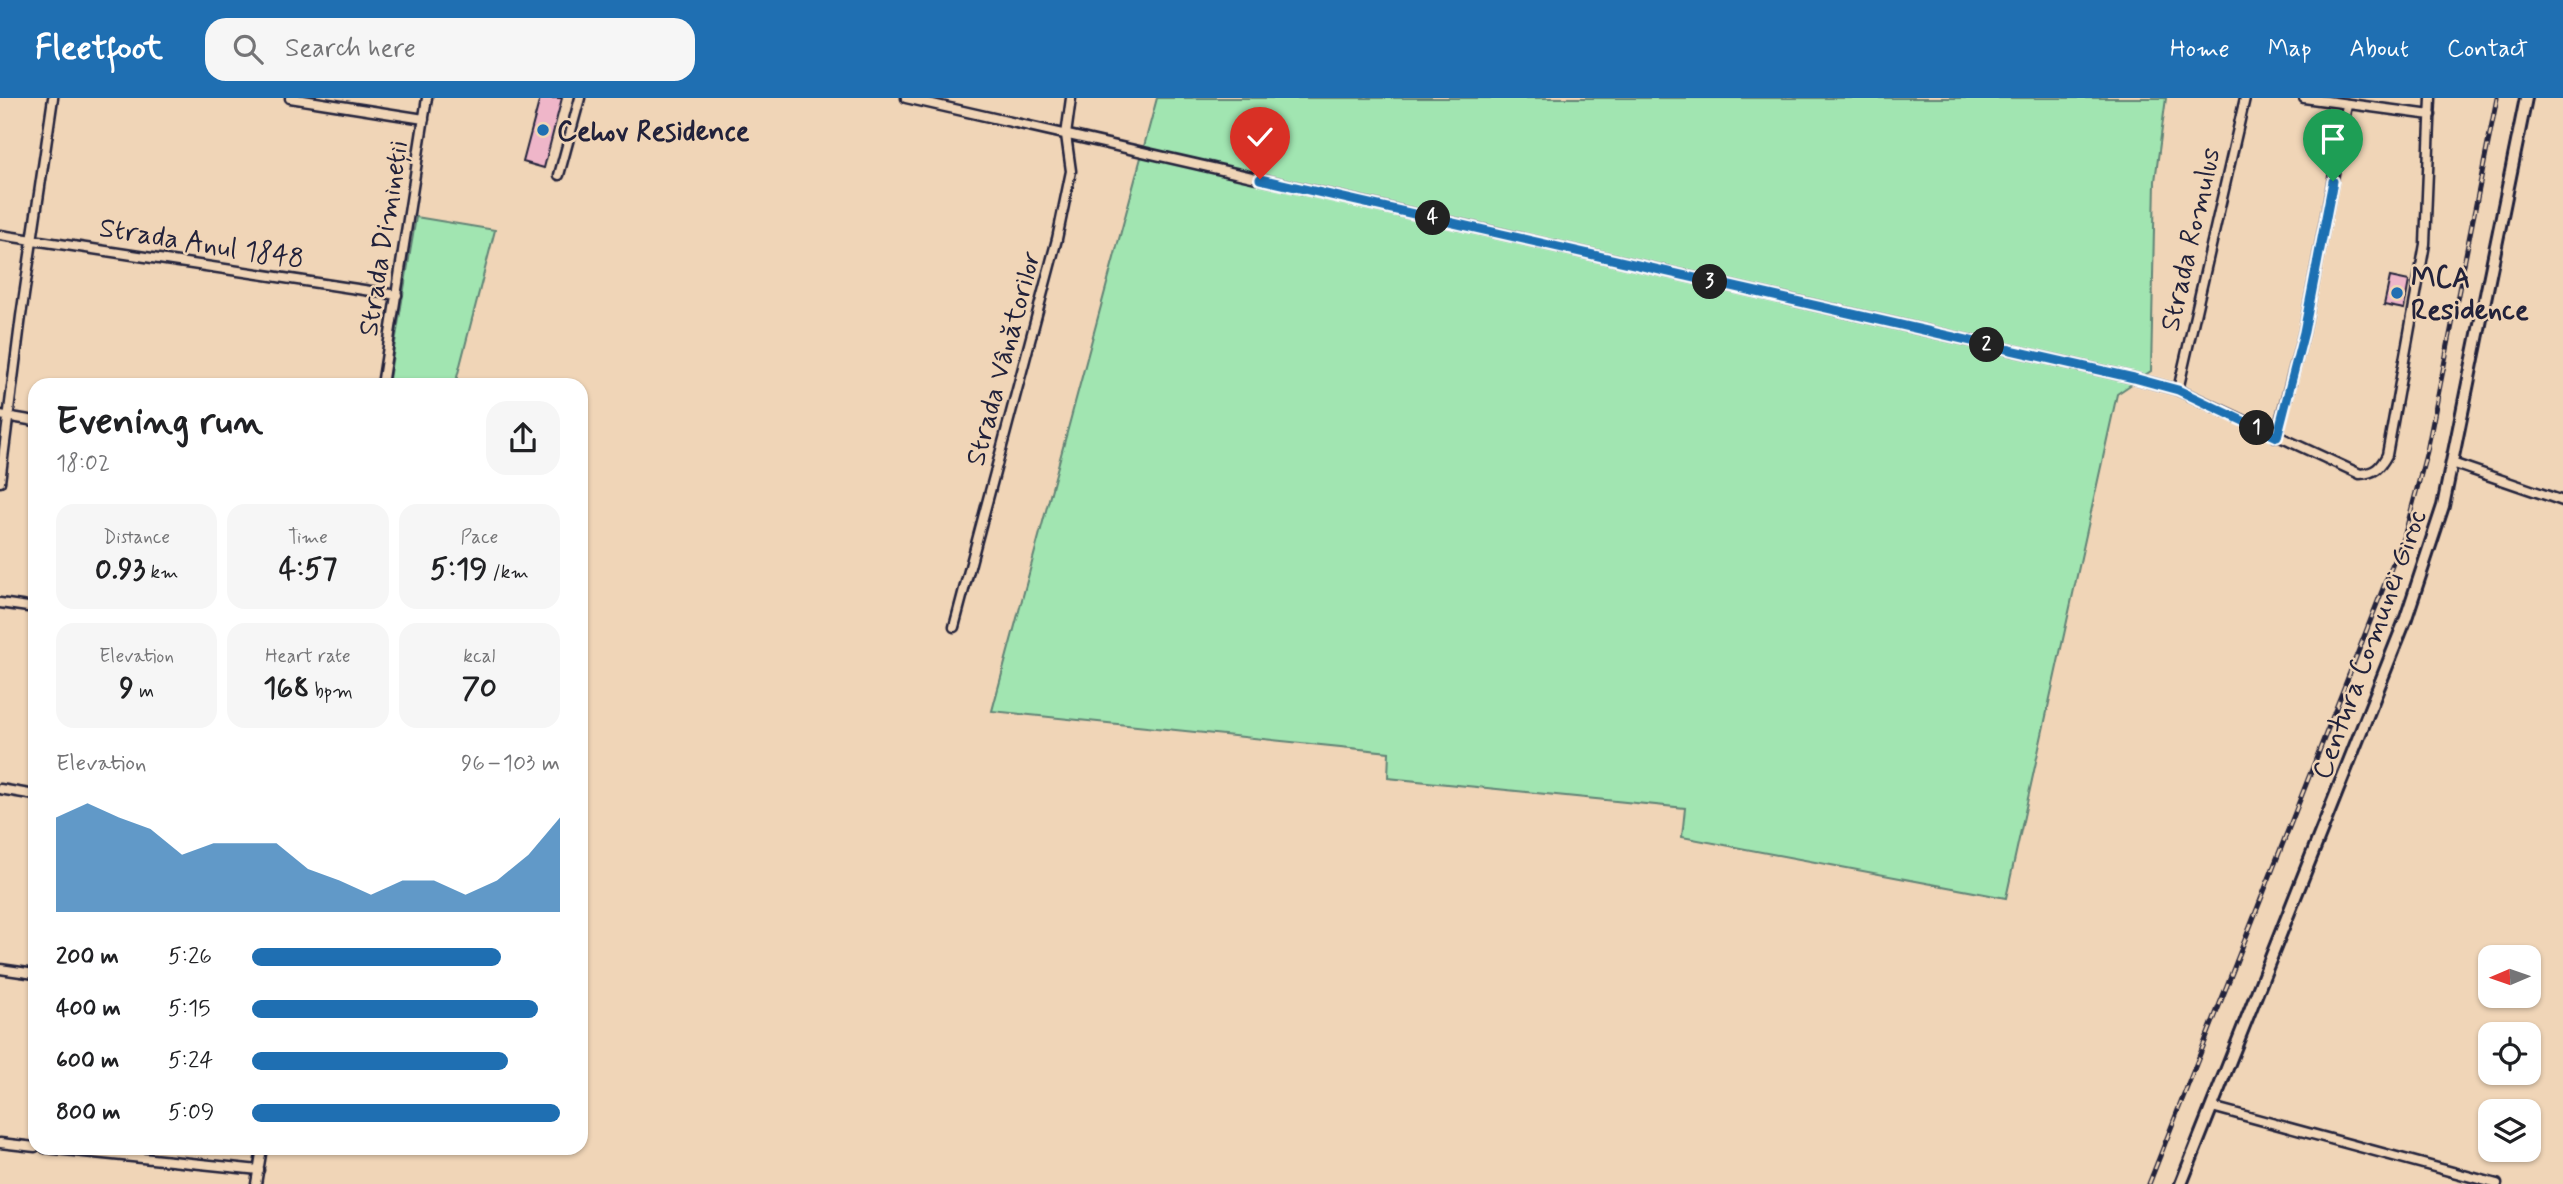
<!DOCTYPE html>
<html lang="en">
<head>
<meta charset="utf-8">
<style>
	:root { --surface:#fff; --page:#f6f6f6; --text:#202124; --muted:#757577; --accent:#1f6fb2 }
	body { margin:0; font-family:Mynerve,sans-serif; background:var(--page); color:var(--text); height:100vh; display:flex; flex-direction:column; font-size:26px; white-space:nowrap }
	* { box-sizing:border-box; margin:0 }
	p { font-size:23px; color:var(--muted) }
	.icon { flex:none; width:38px; height:38px; fill:none; stroke:currentColor; stroke-width:2; stroke-linecap:round; stroke-linejoin:round }
	.map { position:relative; flex:1; overflow:hidden }
	.sheet { position:absolute; left:28px; top:280px; width:560px; height:777px; display:flex; flex-direction:column; background:var(--surface); border-radius:21px; box-shadow:0 2px 5px #0004 }
	.sheet>* { flex:none }
	.needle { width:46px; rotate:268deg }
	.fabs { position:absolute; left:2478px; top:847px; display:grid; gap:14px }
	.fabs a { display:grid; place-items:center; width:63px; height:63px; border-radius:14px; background:var(--surface); box-shadow:0 2px 5px #0004; font-size:35px }
	.pin { position:absolute; display:grid; place-items:center; width:60px; height:60px; color:#fff; margin:-72px -30px; border-radius:50% 50% 50% 0; rotate:-45deg; box-shadow:0 0 7px #0007 }
	.pin .icon { rotate:45deg }
	.km { position:absolute; width:35px; height:35px; margin:-18px; border-radius:50%; background:#222; color:#fff; font-size:19px; line-height:35px; text-align:center }
	.round { display:grid; place-items:center; flex:none; width:74px; height:74px; border-radius:21px; background:var(--page) }
	.overview { display:flex; align-items:center; justify-content:space-between; height:119px; padding:0 28px }
	h1 { font-size:38px; font-weight:700; line-height:52px }
	.figures { display:grid; grid-template-columns:repeat(3,1fr); gap:10px; height:119px; padding:7px 28px }
	.figures div { display:grid; align-content:center; border-radius:18px; background:var(--page); text-align:center }
	.figures b { font-size:30px; font-weight:700 }
	.figures small { font-size:19px; font-weight:400 }
	.figures p { font-size:19px }
	.chart { height:196px; padding:14px 28px }
	.chart p { display:flex; justify-content:space-between }
	.chart svg { width:100%; height:126px; margin-top:7px; fill:var(--accent); opacity:.7 }
	ul { padding:0 28px; list-style:none; font-size:23px }
	li { display:grid; grid-template-columns:112px 84px 1fr; align-items:center; height:52px }
	li i { height:18px; border-radius:9px; background:var(--accent) }
	header { display:flex; align-items:center; gap:42px; box-sizing:border-box; height:98px; padding:0 35px; background:var(--accent); color:#fff }
	header strong { font-size:33px }
	nav { display:flex; gap:38px; margin-inline-start:auto; font-size:24px }
	.search { width:490px; height:63px; background:var(--page); display:flex; align-items:center; gap:18px; box-sizing:border-box; padding:0 24px; border-radius:21px; color:var(--muted); font-size:26px }
	.map>svg:first-child { display:block }
	.green { fill:#a1e5b1; stroke:#628476; stroke-width:2 }
	.building { fill:#efb6c9; stroke:#22223b; stroke-width:2 }
	.lines { fill:none; stroke-linecap:round; stroke-linejoin:round }
	.street-casing { stroke:#22223b; stroke-width:13 }
	.secondary-casing { stroke:#22223b; stroke-width:16 }
	.street { stroke:#f0d5b7; stroke-width:8 }
	.secondary { stroke:#f0d5b7; stroke-width:10 }
	.rail-casing { stroke:#22223b; stroke-width:5 }
	.rail { stroke:#f0d5b7; stroke-width:2.5; stroke-dasharray:8; stroke-linecap:butt }
	.route-casing { stroke:#fff; stroke-width:14 }
	.route { stroke:#1f6fb2; stroke-width:9 }
	.poi-dot { fill:#1f6fb2; stroke:#f0d5b7; stroke-width:2.5 }
	.labels { text-anchor:middle; stroke-width:5; stroke-linejoin:round; paint-order:stroke }
	.poi-label { font-size:28px; font-weight:bold; fill:#22223b; stroke:#f0d5b7; text-anchor:start }
	.street-label { font-size:28px; fill:#22223b; stroke:#f0d5b7 }
</style>
</head>
<body>
<header>
<strong>Fleetfoot</strong>
<div class="search"><svg class="icon" aria-label="search" viewBox="0 0 24 24"><circle cx="10" cy="10" r="6"/><path d="M15 15l6 6"/></svg>Search here</div>
<nav><a>Home</a><a>Map</a><a>About</a><a>Contact</a></nav>
</header>
<div class="map">
<svg width="2563" height="1086" viewBox="0 0 2563 1086">
	<rect width="100%" height="100%" fill="#f0d5b7"/>
	<filter id="ink" filterUnits="userSpaceOnUse"><feTurbulence type="fractalNoise" baseFrequency=".0143" numOctaves="2"/><feDisplacementMap in="SourceGraphic" scale="14" xChannelSelector="R" yChannelSelector="G"/><feConvolveMatrix kernelMatrix="1 2 1 2 8 2 1 2 1" color-interpolation-filters="sRGB"/></filter>
	<g filter="url(#ink)">
		<!-- green -->
		<path class="green" d="M1157 0H2166L2155 83 2151 273 2117 296 2006 800 1682 739 1685 710 1388 680 1389 654 992 613Z
			M416 119 495 132 455 287H388Z"/>
		<!-- building -->
		<path class="building" d="M540 0H562L544 70 523 64Z
			M2390 179 2409 183 2404 211 2384 207Z"/>
		<g class="lines">
			<!-- street casing -->
			<g class="street-casing">
				<path id="street" d="M290 0 424 21
					M906 0 2134 280 2178 292 2360 376C2375 375 2380 370 2387 357L2425 146 2431 0
					M2304 0 2431 17
					M559 77 580 0
					M0 137 397 197
					M382 287 427 0
					M2178 292 2245 0
					M0 317 35 323
					M2276 339 2304 234 2347 7
					M2452 365 2563 403
					M0 384 21 218 53 0
					M0 505 35 510
					M954 529 1057 141 1071 73 1066 37 1071 0
					M0 691 35 697
					M0 871 35 876
					M2212 1009 2497 1086
					M0 1045 35 1049
					M45 1050 259 1072
					M256 1086 262 1050"/>
			</g>
			<!-- secondary casing -->
			<g class="secondary-casing">
				<path id="secondary" d="M2181 1086 2406 520 2443 408 2526 0"/>
			</g>
			<!-- street -->
			<use href="#street" class="street"/>
			<!-- secondary -->
			<use href="#secondary" class="secondary"/>
			<!-- rail casing -->
			<g class="rail-casing">
				<path id="rail" d="M2149 1086 2406 432 2427 353 2497 0"/>
			</g>
			<!-- rail -->
			<use href="#rail" class="rail"/>
		</g>
	</g>
	<g class="lines" filter="url(#ink)">
		<!-- route casing -->
		<g class="route-casing">
			<path id="route" d="M1260 81 2134 280 2178 292 2277 339 2304 234 2333 83"/>
		</g>
		<!-- route -->
		<use href="#route" class="route"/>
	</g>
	<!-- markers -->
	<g class="poi-dot">
		<circle cx="543" cy="32" r="7"/>
		<circle cx="2397" cy="195" r="7"/>
	</g>
	<g class="labels">
		<!-- poi labels -->
		<g class="poi-label">
			<text x="557" y="42">Cehov Residence</text>
			<text x="2411" y="189">MCA<tspan x="2411" dy="32">Residence</tspan></text>
		</g>
		<!-- street labels -->
		<g class="street-label">
			<text transform="translate(382 140) rotate(-81)" y="10">Strada Dimineții</text>
			<text transform="translate(2189 141) rotate(-77)" y="10">Strada Romulus</text>
			<text transform="translate(202 144) rotate(9)" y="10">Strada Anul 1848</text>
			<text transform="translate(1002 260) rotate(-75)" y="10">Strada Vânătorilor</text>
			<text transform="translate(2368 546) rotate(-70)" y="10">Centura Comunei Giroc</text>
		</g>
	</g>
</svg>
<div class="fabs">
<a><svg class="needle" viewBox="-14 -14 28 28"><path d="M0-13l5 13h-10z" fill="#e53935"/><path d="M0 13l5-13h-10z" fill="#757577"/></svg></a>
<a><svg class="icon" aria-label="locate" viewBox="0 0 24 24"><circle cx="12" cy="12" r="6"/><path d="M12 2v4M12 18v4M2 12h4M18 12h4"/></svg></a>
<a><svg class="icon" aria-label="layers" viewBox="0 0 24 24"><path d="M12 4l9 5-9 5-9-5zM3 14l9 5 9-5"/></svg></a>
</div>
<div class="pin" style="left:2333px;top:83px;background:#1e9e55"><svg class="icon" aria-label="arrive" viewBox="0 0 24 24"><path d="M6 21V4h12l-3 4 3 4H6"/></svg></div>
<div class="pin" style="left:1260px;top:81px;background:#d93025"><svg class="icon" aria-label="check" viewBox="0 0 24 24"><path d="M5 12l5 5 9-10"/></svg></div>
<b class="km" style="left:2257px;top:330px">1</b>
<b class="km" style="left:1987px;top:247px">2</b>
<b class="km" style="left:1710px;top:184px">3</b>
<b class="km" style="left:1433px;top:120px">4</b>
<section class="sheet">
<div class="overview"><div><h1>Evening run</h1><p>18:02</p></div><a class="round"><svg class="icon" aria-label="share" viewBox="0 0 24 24"><path d="M12 15V3M7 8l5-5 5 5M5 13v7h14v-7"/></svg></a></div>
<div class="figures">
<div><p>Distance</p><b>0.93<small> km</small></b></div>
<div><p>Time</p><b>4:57</b></div>
<div><p>Pace</p><b>5:19<small> /km</small></b></div>
</div>
<div class="figures">
<div><p>Elevation</p><b>9<small> m</small></b></div>
<div><p>Heart rate</p><b>168<small> bpm</small></b></div>
<div><p>kcal</p><b>70</b></div>
</div>
<div class="chart"><p><span>Elevation</span>96–103 m</p>
<svg viewBox="0 0 160 44" preserveAspectRatio="none"><path d="M0 44V11L10 6L20 11L30 15L40 24L50 20L60 20L70 20L80 29L90 33L100 38L110 33L120 33L130 38L140 33L150 24L160 11V44z"/></svg>
</div>
<ul>
<li><b>200 m</b>5:26<i style="width:81%"></i></li>
<li><b>400 m</b>5:15<i style="width:93%"></i></li>
<li><b>600 m</b>5:24<i style="width:83%"></i></li>
<li><b>800 m</b>5:09<i style="width:100%"></i></li>
</ul>
</section>
</div>
</body>
</html>
